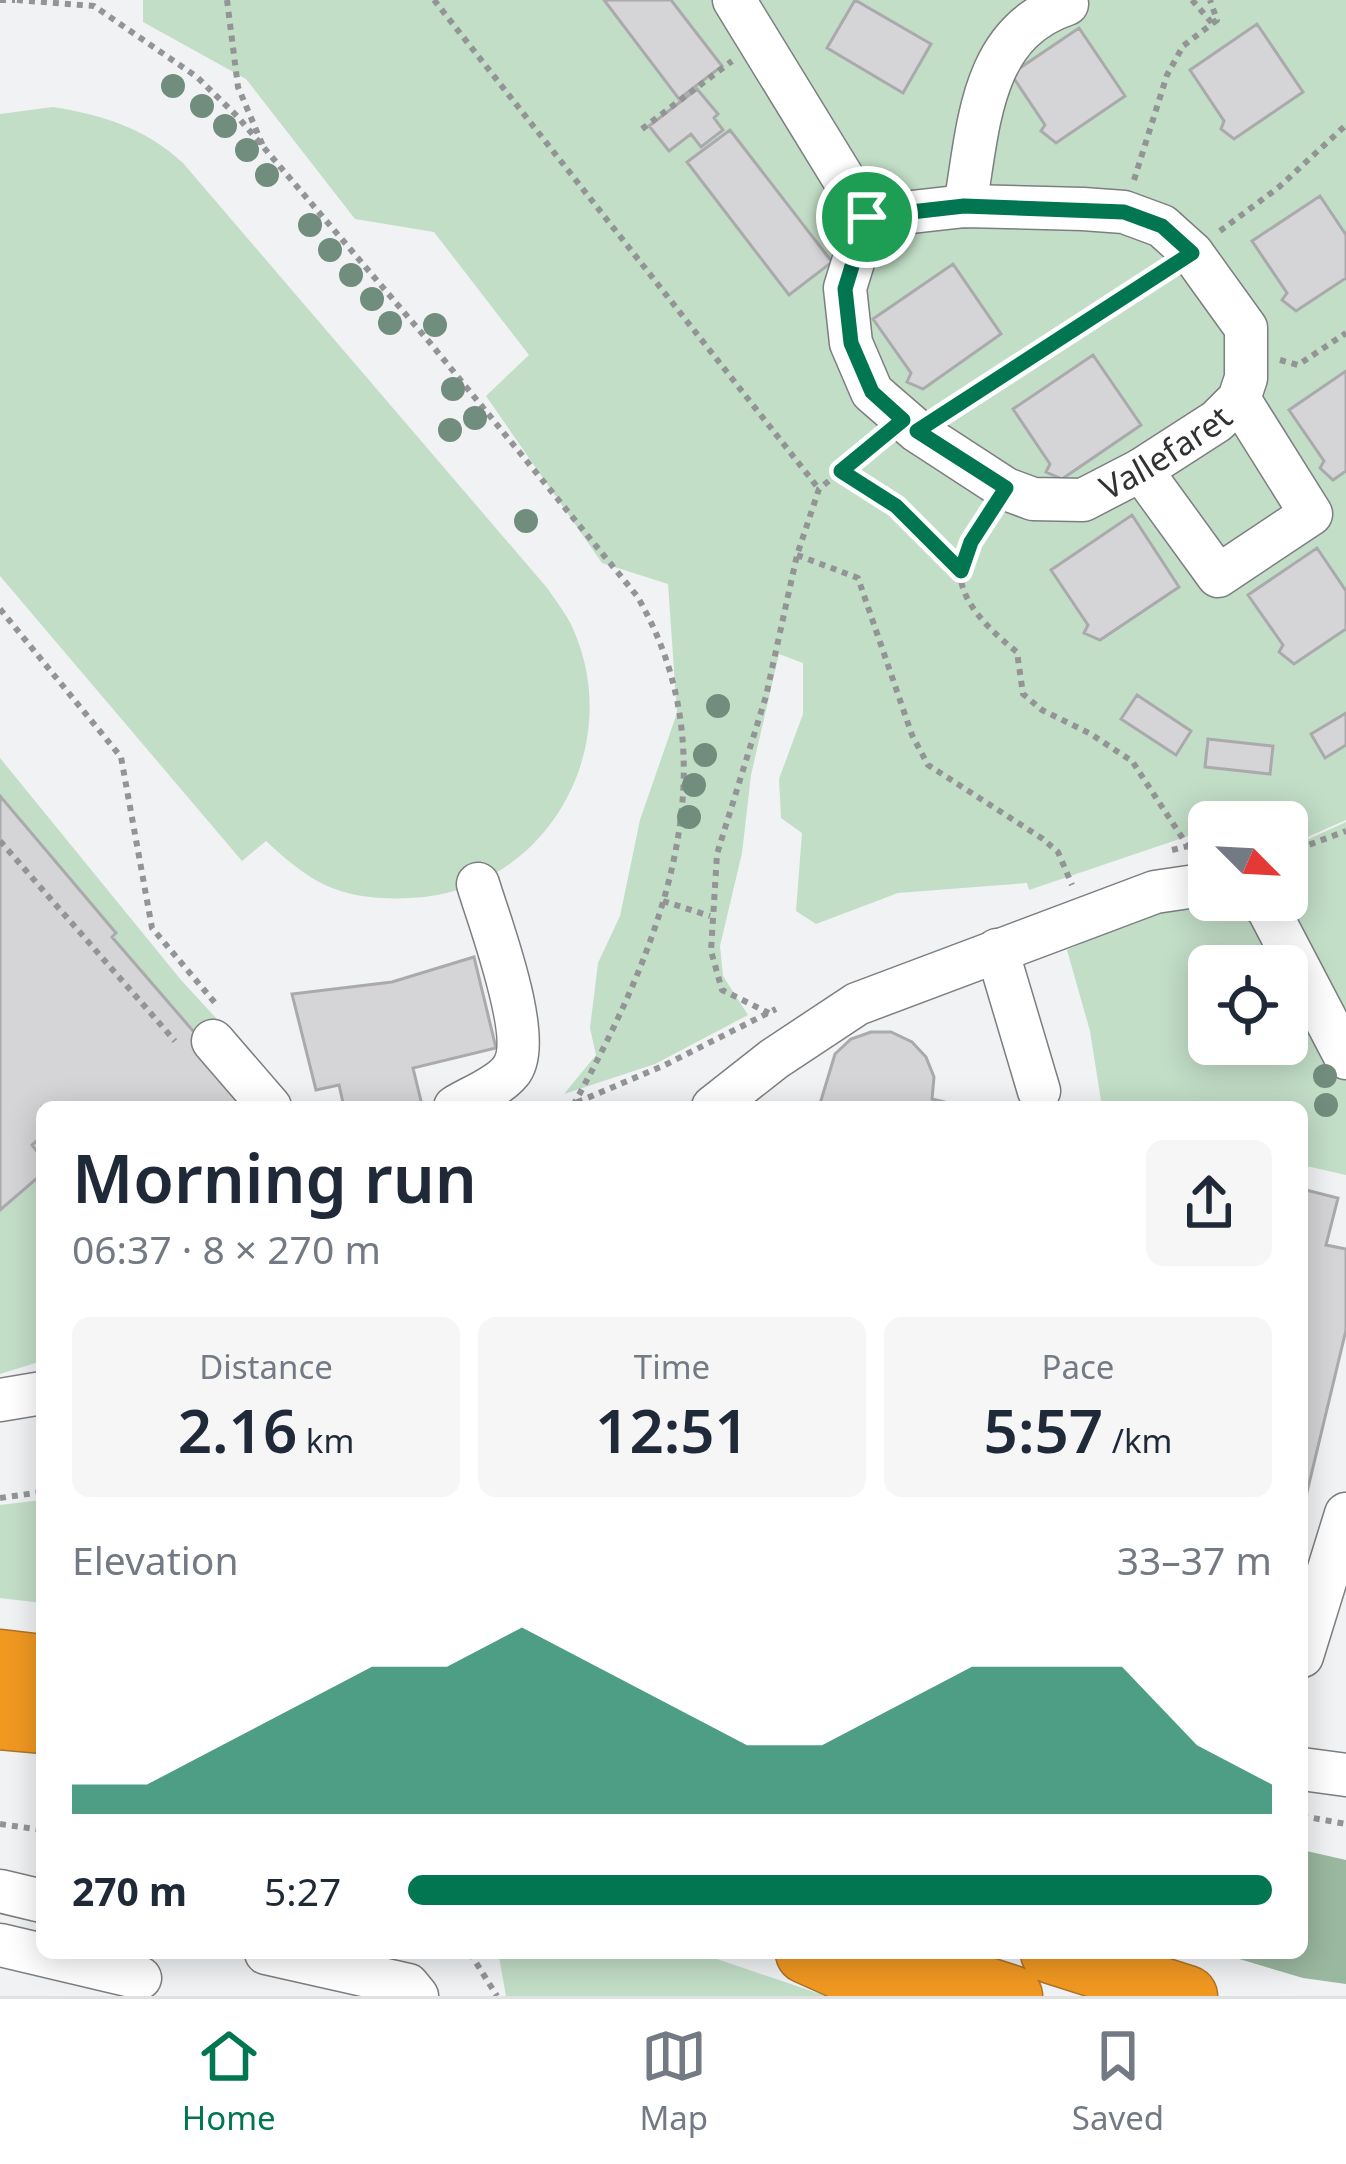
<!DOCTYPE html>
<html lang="en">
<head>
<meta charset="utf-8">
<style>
	:root { --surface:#fff; --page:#f6f6f7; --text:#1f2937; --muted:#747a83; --line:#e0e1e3; --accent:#027651 }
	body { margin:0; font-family:"Noto Sans",sans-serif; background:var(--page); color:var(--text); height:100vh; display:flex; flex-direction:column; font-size:45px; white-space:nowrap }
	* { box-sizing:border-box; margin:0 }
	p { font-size:39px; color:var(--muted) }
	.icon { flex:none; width:66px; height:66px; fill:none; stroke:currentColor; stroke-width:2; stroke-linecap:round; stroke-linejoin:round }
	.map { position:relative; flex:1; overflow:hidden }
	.drawer { position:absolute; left:36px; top:1101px; width:1272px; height:858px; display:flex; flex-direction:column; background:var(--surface); border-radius:18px; box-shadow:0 6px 30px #0003 }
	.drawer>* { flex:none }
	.needle { width:78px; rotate:114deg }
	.fabs { position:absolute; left:1188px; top:801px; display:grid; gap:24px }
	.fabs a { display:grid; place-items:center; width:120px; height:120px; border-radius:18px; background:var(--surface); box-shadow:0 6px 30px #0003; font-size:60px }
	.pin { position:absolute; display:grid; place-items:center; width:102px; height:102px; color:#fff; margin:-51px; border:6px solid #fff; border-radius:50%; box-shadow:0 3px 12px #0007 }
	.round { display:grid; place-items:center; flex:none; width:126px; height:126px; border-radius:18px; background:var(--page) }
	.summary { display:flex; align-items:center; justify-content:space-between; height:204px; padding:0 36px }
	h1 { font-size:66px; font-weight:600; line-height:90px }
	.stats { display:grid; grid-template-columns:repeat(3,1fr); gap:18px; height:204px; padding:12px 36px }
	.stats div { display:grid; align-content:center; border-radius:18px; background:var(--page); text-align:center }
	.stats b { font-size:60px; font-weight:600 }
	.stats small { font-size:33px; font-weight:400 }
	.stats p { font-size:33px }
	.chart { height:336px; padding:24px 36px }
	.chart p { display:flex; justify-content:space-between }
	.chart svg { width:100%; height:216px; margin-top:12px; fill:var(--accent); opacity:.7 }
	ul { padding:0 36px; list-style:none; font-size:39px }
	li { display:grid; grid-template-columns:192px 144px 1fr; align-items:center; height:90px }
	li i { height:30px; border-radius:15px; background:var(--accent) }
	.tabs { display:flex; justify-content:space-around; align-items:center; height:168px; border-top:3px solid var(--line); background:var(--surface); font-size:33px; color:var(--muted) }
	.tabs a { display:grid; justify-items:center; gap:6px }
	.tabs .on { color:var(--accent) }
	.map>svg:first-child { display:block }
	.green { fill:#c2dec7; fill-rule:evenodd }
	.forest { fill:#9ab79f }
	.building { fill:#d5d5d8; stroke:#aaaaad; stroke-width:3 }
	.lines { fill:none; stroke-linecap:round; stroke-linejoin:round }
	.minor-casing { stroke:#7c7e80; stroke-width:45 }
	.highway-casing { stroke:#ae7427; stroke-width:63 }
	.path { stroke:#939496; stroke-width:6; stroke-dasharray:6 6; stroke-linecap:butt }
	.minor { stroke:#fff; stroke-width:42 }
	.highway { stroke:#f19821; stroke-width:60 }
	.tree { fill:#718d7d }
	.route-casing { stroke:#fff; stroke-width:24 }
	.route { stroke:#027651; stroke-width:15 }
	.labels { text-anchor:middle; stroke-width:9; stroke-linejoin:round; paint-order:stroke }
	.street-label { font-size:33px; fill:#313233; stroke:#fff }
</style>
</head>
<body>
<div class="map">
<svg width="1346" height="1996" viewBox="0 0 1346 1996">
	<rect width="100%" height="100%" fill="#f0f2f4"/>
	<!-- green -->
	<path class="green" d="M143 0H1346V820L1287 846V822H1209V829L1029 890 1027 883 898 893 816 924 796 911 802 833 781 818 779 779 803 714V663L779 654 751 775 742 853 720 946 723 976 748 1015 655 1064 564 1094 596 1055 590 1028 598 963 620 916 640 820 677 713 668 584 602 563 486 396 529 355 434 232 355 219 246 79 143 22Z
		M53 107C103 115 145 128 183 163L548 589C558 604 570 619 576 636 622 751 547 883 424 897 391 900 355 899 325 885 303 874 284 858 266 841L242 861 0 576V114Z
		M0 758 181 980 239 1043 42 1107V1361L0 1374Z
		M1346 822V1175L1302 1165V1107H1102L1090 1031 1067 950 1209 885V900H1287V849ZM1209 966H1287V1044H1209Z
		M42 1500V1603L0 1598V1505Z
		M494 1953H699L826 1996H506L499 1957Z"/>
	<!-- forest -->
	<path class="forest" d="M1302 1850 1346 1860V1984L1303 1978 1219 1953H1302Z"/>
	<!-- building -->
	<path class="building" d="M604 0H671L722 66 679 99Z
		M855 0 931 44 903 93 827 48Z
		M1257 24 1303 92 1234 139 1221 129 1224 121 1190 70Z
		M1079 28 1125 96 1056 143 1041 131 1045 125 1011 74Z
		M697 89 718 114 714 118 723 130 701 147 691 134 669 151 649 126Z
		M730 130 832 262 789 295 687 162Z
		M1320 196 1346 235V278L1296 311 1282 300 1287 293 1252 241Z
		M953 264 1001 334 923 389 907 382 911 373 873 319Z
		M1093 355 1141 425 1062 479 1046 472 1050 464 1013 409Z
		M1346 371V471L1333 480 1320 468 1324 461 1289 410Z
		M1132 515 1179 587 1100 640 1084 633 1088 625 1051 570Z
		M1317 548 1346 591V629L1294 664 1279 652 1283 645 1248 595Z
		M1137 695 1191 731 1176 755 1121 719Z
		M1346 713V745L1325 758 1311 734Z
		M1208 739 1273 746 1270 774 1205 767Z
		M0 796 116 933 112 937 200 1039 250 1107H42V1140L40 1138 32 1145 42 1158V1174L0 1210Z
		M474 957 496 1048 413 1068 422 1105 412 1107H344L339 1085 316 1090 292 994 392 982Z
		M871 1032H891L912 1042 926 1057 934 1077 932 1099 965 1107H819L835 1054 851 1039Z
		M1302 1189 1338 1198 1326 1245 1346 1249V1330L1302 1513Z"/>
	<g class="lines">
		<!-- minor casing -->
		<g class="minor-casing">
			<g id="minor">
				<path id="s1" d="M734 0 867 217 845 288 851 343 872 392 917 431 1006 489 1033 499 1083 500 1141 470 1217 421 1239 399 1246 378V328L1192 253 1162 226 1124 212 1083 209 965 206 867 217"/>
				<path d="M965 206C979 126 980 33 1067 4"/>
				<path d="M1141 470 1218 576 1311 514 1239 399"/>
				<path d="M1259 900 1268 909 1346 1058"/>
				<path d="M997 950 1039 1091"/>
				<path d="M213 1041 270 1107"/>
				<path d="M455 1107C471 1097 498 1087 510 1072 536 1042 489 921 478 884"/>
				<path d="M713 1107 774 1059 857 1004 1155 892 1209 884"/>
				<path d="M0 1400 42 1393"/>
				<path d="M1302 1656 1346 1514"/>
				<path d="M1302 1769 1346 1775"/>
				<path d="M0 1891 42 1901"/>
				<path d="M0 1945 140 1978"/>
				<path d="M266 1953 408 1985 417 1996"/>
			</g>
		</g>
		<!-- highway casing -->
		<g class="highway-casing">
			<path id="highway" d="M0 1660 42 1665
				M0 1719 42 1723
				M806 1953 902 1996
				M877 1953 1012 1996
				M1051 1953 1187 1996"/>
		</g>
		<!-- path -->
		<path class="path" d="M0 0H15
			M17 0 94 6 197 77 237 116 431 344 637 596C736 765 660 947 574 1104
			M227 0 238 87 263 146
			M434 0 819 489
			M1192 0 1212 23
			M642 129 732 61
			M1134 180 1167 75 1183 46 1217 20 1210 0
			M1220 231 1279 187 1346 125
			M1280 360 1298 365 1346 333
			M950 409 1160 272
			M841 471 896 506 961 571
			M987 517C977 533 964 549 961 568 956 600 994 634 1017 652L1023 694 1042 710 1089 733 1132 761 1187 845
			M797 555 858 578 912 735 928 765 1043 839 1058 852 1072 885
			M0 609 121 757 152 928 216 1004
			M0 841 175 1041
			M1172 850 1209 841
			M1287 853 1346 831
			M663 901 710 916
			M769 1013 722 990 711 951 717 854 766 696 797 555 819 489 877 441
			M566 1107 665 1065 776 1009
			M0 1498 42 1492
			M1302 1816 1346 1824
			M0 1824 42 1830
			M470 1953 497 1996"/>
		<!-- minor -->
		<use href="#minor" class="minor"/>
		<!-- highway -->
		<use href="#highway" class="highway"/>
	</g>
	<!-- trees -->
	<g class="tree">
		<circle cx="173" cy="86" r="12"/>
		<circle cx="202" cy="106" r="12"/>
		<circle cx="225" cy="126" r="12"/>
		<circle cx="247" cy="150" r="12"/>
		<circle cx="267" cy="175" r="12"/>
		<circle cx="310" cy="225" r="12"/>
		<circle cx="330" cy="250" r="12"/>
		<circle cx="351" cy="275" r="12"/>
		<circle cx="372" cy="299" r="12"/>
		<circle cx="390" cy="323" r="12"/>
		<circle cx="435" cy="325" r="12"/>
		<circle cx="453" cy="389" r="12"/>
		<circle cx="475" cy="418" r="12"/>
		<circle cx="450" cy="430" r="12"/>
		<circle cx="526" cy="521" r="12"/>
		<circle cx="718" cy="706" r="12"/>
		<circle cx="705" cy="755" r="12"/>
		<circle cx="694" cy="785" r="12"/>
		<circle cx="689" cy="817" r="12"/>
		<circle cx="1325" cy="1076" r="12"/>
		<circle cx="1326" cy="1105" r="12"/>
	</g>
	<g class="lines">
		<!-- route casing -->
		<g class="route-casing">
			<path id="route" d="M964 206 1124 212 1162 226 1192 253 917 431 1006 488 971 542 961 571 896 506 841 471 903 420 872 392 851 343 845 289 867 217Z"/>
		</g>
		<!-- route -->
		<use href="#route" class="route"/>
	</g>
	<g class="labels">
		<!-- street labels -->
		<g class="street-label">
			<text dy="12" stroke="none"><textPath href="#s1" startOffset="777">Vallefaret</textPath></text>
		</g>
	</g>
</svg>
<div class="fabs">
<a><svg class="needle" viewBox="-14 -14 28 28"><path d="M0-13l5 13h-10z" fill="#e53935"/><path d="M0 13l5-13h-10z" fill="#747a83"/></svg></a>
<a><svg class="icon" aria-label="locate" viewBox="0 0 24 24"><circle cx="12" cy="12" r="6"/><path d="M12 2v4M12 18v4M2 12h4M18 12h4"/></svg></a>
</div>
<div class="pin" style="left:867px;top:217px;background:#1e9e55"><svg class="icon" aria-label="arrive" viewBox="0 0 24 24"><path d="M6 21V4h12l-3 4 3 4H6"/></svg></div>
<section class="drawer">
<div class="summary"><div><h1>Morning run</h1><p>06:37 · 8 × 270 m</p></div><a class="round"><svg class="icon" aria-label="share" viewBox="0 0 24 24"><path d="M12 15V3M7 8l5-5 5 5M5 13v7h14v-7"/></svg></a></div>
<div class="stats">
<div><p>Distance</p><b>2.16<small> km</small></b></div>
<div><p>Time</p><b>12:51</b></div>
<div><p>Pace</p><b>5:57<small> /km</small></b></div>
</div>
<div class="chart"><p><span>Elevation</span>33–37 m</p>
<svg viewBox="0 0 160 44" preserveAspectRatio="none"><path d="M0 44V38L10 38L20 30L30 22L40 14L50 14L60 6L70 14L80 22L90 30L100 30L110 22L120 14L130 14L140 14L150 30L160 38V44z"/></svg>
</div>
<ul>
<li><b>270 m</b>5:27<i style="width:100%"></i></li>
</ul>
</section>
</div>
<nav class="tabs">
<a class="on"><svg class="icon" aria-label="home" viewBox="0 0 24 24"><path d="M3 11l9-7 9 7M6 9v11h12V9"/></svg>Home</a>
<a><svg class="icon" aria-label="map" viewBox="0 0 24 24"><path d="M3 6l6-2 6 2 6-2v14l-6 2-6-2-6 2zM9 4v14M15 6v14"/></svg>Map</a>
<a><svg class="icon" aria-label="saved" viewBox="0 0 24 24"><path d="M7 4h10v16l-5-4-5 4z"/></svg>Saved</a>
</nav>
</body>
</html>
